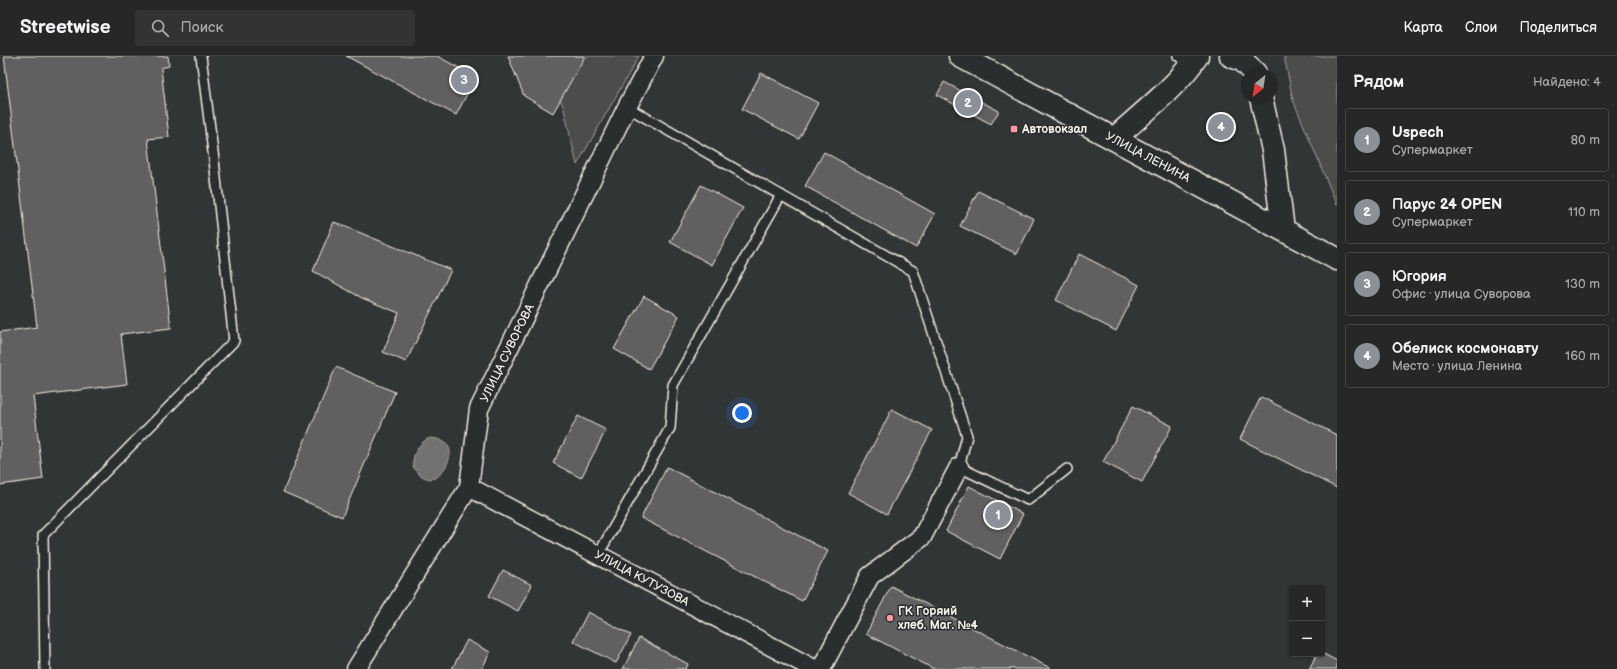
<!DOCTYPE html>
<html lang="ru">
<meta charset="utf-8">
<style>
:root{--surface:#262828;--page:#323434;--text:#f1f3f6;--muted:#a4a6a8;--line:#424445;--accent:#8c9099}
body{margin:0;font-family:"Balsamiq Sans",sans-serif;background:var(--page);color:var(--text)}
.controls{position:absolute;right:12px;bottom:12px;display:grid;overflow:hidden;border-radius:4px;box-shadow:0 1px 3px #0004}
.controls button{width:36px;height:36px;display:grid;place-items:center;padding:0;border:0;border-bottom:1px solid var(--line);background:var(--surface);color:var(--text);font:20px sans-serif}
.compass{position:absolute;left:1241px;top:12px;width:36px;height:36px;border-radius:50%;background:var(--surface);box-shadow:0 1px 3px #0004;rotate:210deg}
.you{position:absolute;left:742px;top:357px;width:14px;height:14px;margin:-10px;border:3px solid #fff;border-radius:50%;background:#1a73e8;box-shadow:0 0 0 6px #1a73e833}
.badge{display:grid;place-items:center;width:26px;height:26px;border-radius:50%;background:var(--accent);color:#fff;font-size:13px;font-weight:700}
.pin{position:absolute;translate:-50% -50%;border:2px solid #fff;box-shadow:0 1px 4px #0006}
.list{margin:0;padding:0;list-style:none}
h2{display:flex;justify-content:space-between;align-items:center;height:52px;margin:0;padding:0 16px;font-size:17px}
h2 small{font-size:13px;font-weight:400;color:var(--muted)}
.list li{display:grid;grid-template-columns:26px 1fr auto;gap:12px;align-items:center;box-sizing:border-box;height:64px;margin:0 8px 8px;padding:0 8px;border:1px solid var(--line);border-radius:4px}
.list b{display:block;font-size:15px;white-space:nowrap}
.list p{margin:0;font-size:13px;white-space:nowrap;color:var(--muted)}
.list em{font-size:13px;font-style:normal;color:var(--muted)}
.icon{flex:none;width:22px;height:22px;fill:none;stroke:currentColor;stroke-width:2;stroke-linecap:round;stroke-linejoin:round}
.map{position:relative;flex:none;width:1337px;height:613px;overflow:hidden}
header{display:flex;align-items:center;gap:24px;box-sizing:border-box;height:56px;padding:0 20px;background:var(--surface);border-bottom:1px solid var(--line)}
header strong{font-size:19px}
nav{display:flex;gap:22px;margin-inline-start:auto;font-size:14px}
.search{width:280px;height:36px;background:var(--page);display:flex;align-items:center;gap:10px;box-sizing:border-box;padding:0 14px;border-radius:4px;color:var(--muted);font-size:15px}
main{display:flex}
aside{flex:1;background:var(--surface)}
.map>svg:first-child{display:block}
.green{fill:#4b4d4c;stroke:#a09f9a}
.water{fill:#727370;stroke:#a6a5a0}
.building{fill:#5f605f;stroke:#f4f1e8}
.lines{fill:none;stroke-linecap:round;stroke-linejoin:round}
.lane-casing{stroke:#f4f1e8;stroke-width:12}
.street-casing{stroke:#f4f1e8;stroke-width:21}
.secondary-casing{stroke:#f4f1e8;stroke-width:25}
.lane{stroke:#2a2d2e;stroke-width:9}
.street{stroke:#2a2d2e;stroke-width:18}
.secondary{stroke:#2a2d2e;stroke-width:22}
.poi-dot{fill:#ff9aa2;stroke:#2a2d2e;stroke-width:1.5}
.labels{text-anchor:middle;stroke-width:3;stroke-linejoin:round;paint-order:stroke}
.poi-label{font-size:12px;font-weight:bold;fill:#f4f1e8;stroke:#2a2d2e;text-anchor:start}
.street-label{font-size:12px;fill:#f4f1e8;stroke:#2a2d2e}
</style>
<header>
<strong>Streetwise</strong>
<div class="search"><svg class="icon" aria-label="search" viewBox="0 0 24 24"><circle cx="10" cy="10" r="6"/><path d="M15 15l6 6"/></svg>Поиск</div>
<nav><a>Карта</a><a>Слои</a><a>Поделиться</a></nav>
</header>
<main>
<div class="map">
<svg width="1337" height="613" viewBox="0 0 1337 613">
<rect width="100%" height="100%" fill="#323535"/>
<filter id="ink" filterUnits="userSpaceOnUse"><feTurbulence type="fractalNoise" baseFrequency=".025" numOctaves="2"/><feDisplacementMap in="SourceGraphic" scale="8" xChannelSelector="R" yChannelSelector="G"/><feConvolveMatrix kernelMatrix="1 2 1 2 8 2 1 2 1" color-interpolation-filters="sRGB"/></filter>
<g filter="url(#ink)">
<path class="green" d="M545,0H639L577,109L564,53Z
M1284,0H1337V149L1293,44Z"/>
<path class="water" d="M431,382C449,384 455,394 446,410C440,421 432,428 419,418C416,415 413,413 413,408C412,398 422,383 431,382Z"/>
<path class="building" d="M4,0H168L169,10L161,12L169,81L148,83L171,272L121,278L127,328L33,340L43,423L0,429V276L37,271Z
M346,0H437L476,21L456,59Z
M508,0H585L553,57L524,40Z
M761,17L818,47L799,83L742,53Z
M944,26L999,55L991,68L937,39Z
M824,96L935,158L916,192L805,130Z
M701,129L743,152L712,209L670,186Z
M978,135L1034,163L1017,198L960,170Z
M334,166L451,214L406,306L383,296L399,257L362,242L313,215Z
M1079,198L1139,229L1116,275L1056,244Z
M644,240L679,260L649,313L614,293Z
M336,311L395,336L342,461L283,436Z
M1261,341L1337,379V432L1240,383Z
M1133,350L1172,370L1142,426L1103,406Z
M892,353L932,374L887,458L848,437Z
M578,360L606,374L581,422L553,407Z
M667,411L828,495L802,545L641,462Z
M969,430L1023,458L1000,503L946,475Z
M503,514L532,529L518,555L489,540Z
M891,530L1052,613H934L866,578Z
M588,556L631,579L616,607L573,585Z
M639,582L688,608L686,613H623Z
M467,584L490,596L482,613H452Z
M1322,597L1337,605V613H1309L1317,598H1322Z"/>
<g class="lines">
<g class="lane-casing">
<path id="lane" d="M1178,0L1193,7
M627,51L913,215L967,380L959,411L1028,444L1067,413
M598,499L670,372L673,329L781,139
M45,613L43,479L234,285L214,104L201,0"/>
</g>
<g class="street-casing">
<path id="street" d="M469,431L814,613
M356,613L469,431L479,353L627,51L654,0
M821,613L870,520L922,481L959,411"/>
</g>
<g class="secondary-casing">
<path id="secondary" d="M960,0L1337,203
M1231,0L1242,4L1255,17
M1261,42L1273,94L1283,174
M1114,83C1141,58 1177,31 1197,0"/>
</g>
<use href="#lane" class="lane"/>
<use href="#street" class="street"/>
<use href="#secondary" class="secondary"/>
</g>
</g>
<g class="poi-dot">
<rect x="1010" y="69" width="8" height="8" rx="2"/>
<circle cx="890" cy="562" r="4"/>
</g>
<g class="labels">
<g class="poi-label">
<text x="1022" y="77">Автовокзал</text>
<text x="898" y="559">ГК Горяий<tspan x="898" dy="14">хлеб. Маг. №4</tspan></text>
</g>
<g class="street-label">
<text transform="translate(1148 101) rotate(28)" y="4">УЛИЦА ЛЕНИНА</text>
<text transform="translate(507 297) rotate(-64)" y="4">УЛИЦА СУВОРОВА</text>
<text transform="translate(642 522) rotate(28)" y="4">УЛИЦА КУТУЗОВА</text>
</g>
</g>
</svg>
<div class="controls">
<button>+</button>
<button>−</button>
</div>
<svg class="compass" viewBox="-18 -18 36 36"><path d="M0-13l5 13h-10z" fill="#e53935"/><path d="M0 13l5-13h-10z" fill="#a4a6a8"/></svg>
<div class="you"></div>
<div class="pin badge" style="left:998px;top:459px">1</div>
<div class="pin badge" style="left:968px;top:47px">2</div>
<div class="pin badge" style="left:464px;top:24px">3</div>
<div class="pin badge" style="left:1221px;top:71px">4</div>
</div>
<aside>
<h2>Рядом<small>Найдено: 4</small></h2>
<ul class="list">
<li><span class="badge">1</span><div><b>Uspech</b><p>Супермаркет</p></div><em>80 m</em></li>
<li><span class="badge">2</span><div><b>Парус 24 OPEN</b><p>Супермаркет</p></div><em>110 m</em></li>
<li><span class="badge">3</span><div><b>Югория</b><p>Офис · улица Суворова</p></div><em>130 m</em></li>
<li><span class="badge">4</span><div><b>Обелиск космонавту</b><p>Место · улица Ленина</p></div><em>160 m</em></li>
</ul>
</aside>
</main>
